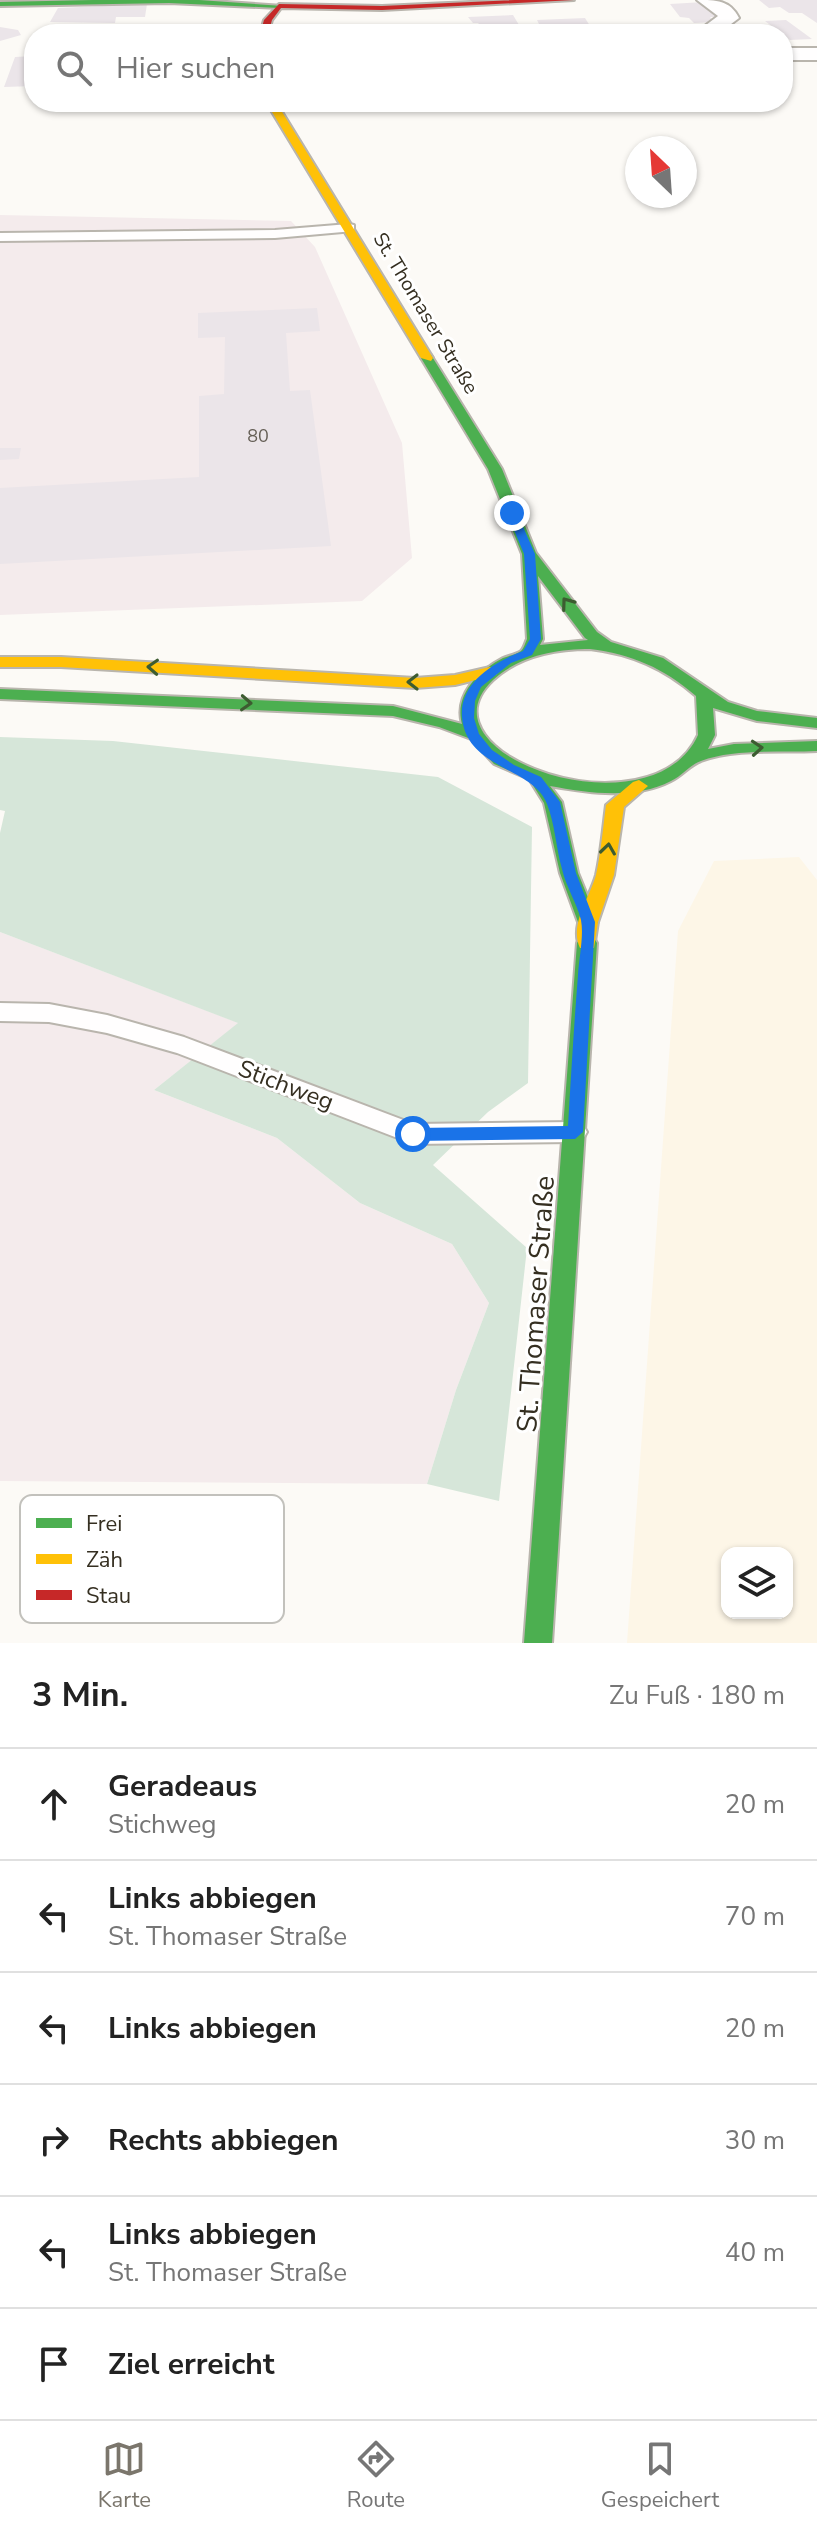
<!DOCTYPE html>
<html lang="de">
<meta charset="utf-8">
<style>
:root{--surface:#fff;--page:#f6f6f6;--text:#222;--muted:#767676;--line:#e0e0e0;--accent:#7b766c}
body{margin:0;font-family:"Nunito Sans",sans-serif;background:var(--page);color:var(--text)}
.controls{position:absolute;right:24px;bottom:24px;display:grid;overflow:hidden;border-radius:16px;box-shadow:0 2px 6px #0004}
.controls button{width:72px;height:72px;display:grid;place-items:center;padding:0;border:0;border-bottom:2px solid var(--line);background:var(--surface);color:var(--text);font:40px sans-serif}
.compass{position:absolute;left:625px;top:136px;width:72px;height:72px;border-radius:50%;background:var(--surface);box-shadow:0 2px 6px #0004;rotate:335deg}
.stop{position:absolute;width:24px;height:24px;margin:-18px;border:6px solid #1a73e8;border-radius:50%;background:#fff}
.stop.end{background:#1a73e8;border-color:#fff;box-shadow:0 2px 8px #0008}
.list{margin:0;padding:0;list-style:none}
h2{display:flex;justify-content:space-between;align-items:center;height:104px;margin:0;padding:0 32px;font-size:34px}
h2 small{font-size:26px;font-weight:400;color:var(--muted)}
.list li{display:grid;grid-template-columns:52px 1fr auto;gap:24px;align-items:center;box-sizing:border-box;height:112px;padding:0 32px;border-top:2px solid var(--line)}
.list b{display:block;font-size:30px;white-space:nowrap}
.list p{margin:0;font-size:26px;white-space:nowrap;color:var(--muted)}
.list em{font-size:26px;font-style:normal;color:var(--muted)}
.icon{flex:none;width:44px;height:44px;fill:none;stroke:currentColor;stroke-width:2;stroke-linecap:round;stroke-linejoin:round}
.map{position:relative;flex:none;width:817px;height:1643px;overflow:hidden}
.search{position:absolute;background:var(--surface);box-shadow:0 2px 6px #0004;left:24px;right:24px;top:24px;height:88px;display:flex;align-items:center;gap:20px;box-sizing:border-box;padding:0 28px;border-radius:32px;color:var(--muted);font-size:30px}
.sheet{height:776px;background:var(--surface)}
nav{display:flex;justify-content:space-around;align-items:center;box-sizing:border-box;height:112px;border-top:2px solid var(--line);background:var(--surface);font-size:22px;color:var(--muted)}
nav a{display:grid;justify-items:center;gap:4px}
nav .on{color:var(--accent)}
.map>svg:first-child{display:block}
.built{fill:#fdf6e7;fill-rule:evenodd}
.industrial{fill:#f4ebec}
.green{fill:#d6e6d9}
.building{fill:#ebe5e9}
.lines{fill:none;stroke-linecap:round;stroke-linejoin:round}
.lane-casing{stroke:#b9b5ad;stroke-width:4}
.street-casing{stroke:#b9b5ad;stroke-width:4}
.fast-casing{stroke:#b9b5ad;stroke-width:4}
.slow-casing{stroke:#b9b5ad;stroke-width:4}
.jam-casing{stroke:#b9b5ad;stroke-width:4}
.lane{fill:#fffefe;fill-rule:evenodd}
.street{fill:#fffefe;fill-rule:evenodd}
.fast{fill:#4caf50;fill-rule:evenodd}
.slow{fill:#ffc107;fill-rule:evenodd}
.jam{fill:#c62828;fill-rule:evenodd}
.oneway{stroke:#3d5c31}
.route{fill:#1a73e8}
.labels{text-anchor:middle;stroke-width:6;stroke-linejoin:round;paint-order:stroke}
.far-number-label{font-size:18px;fill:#645e55}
.far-street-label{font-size:20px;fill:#352f21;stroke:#fff}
.street-label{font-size:24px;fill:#352f21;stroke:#fff}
.near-street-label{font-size:28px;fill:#352f21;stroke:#fff}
.key{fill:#fff;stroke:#c2c1bc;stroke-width:2}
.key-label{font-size:22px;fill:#352f21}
</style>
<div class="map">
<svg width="817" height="1643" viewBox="0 0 817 1643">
<rect width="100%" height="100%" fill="#fcfaf6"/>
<path class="built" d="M799,857L817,880V1643H627L678,931L714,861ZM727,1553H787V1613H727Z"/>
<path class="industrial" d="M0,215L291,221L315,247L402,443L412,558L362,601L0,615Z
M0,932L239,1023L154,1090L277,1138L360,1203L452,1244L489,1303L456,1390L427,1484L0,1481Z"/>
<path class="green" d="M0,737L113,741L438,777L532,827L528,1083L488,1112L433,1165L527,1248L499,1501L427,1484L456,1390L489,1303L452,1244L360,1203L277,1138L154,1090L238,1023L0,932V833L5,811L0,810Z"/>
<path class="building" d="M759,0H817V23L802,13H789L780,7L769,8Z
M704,2L719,17H710L715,22L694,23L689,18L680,17L670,4Z
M147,4L145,17H116L115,23L50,22L58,8Z
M513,15L522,30L482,31L477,26H481L478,23H473L468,17Z
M585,18L590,26L566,27L570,34H544L537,20Z
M786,20L812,39L790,40L765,21Z
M166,24H213L212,34H164Z
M0,27L18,30L21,35L0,41Z
M34,56V86L4,87L15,57Z
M317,308L320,331L286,333L290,391L310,390L331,546L0,564V488L199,477V396L224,394L225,337L198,338V313Z
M0,448H21L19,459L0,460Z"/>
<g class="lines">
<g class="lane-casing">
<path id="lane" d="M349,224L354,225V231L275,238L0,241V233L275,230Z
M0,1003L49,1004L107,1015L184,1037L414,1124L574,1122L583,1125L587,1132L583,1139L574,1142L413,1144L177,1053L107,1033L49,1022L0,1021Z"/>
</g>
<g class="street-casing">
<path id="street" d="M697,0C716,0 730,0 739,18L718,34H694L718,16Z
M783,48H817V60H783Z"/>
</g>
<g class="fast-casing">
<path id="fast" d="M93,0H199L283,6L279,8L169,3L0,6V2Z
M423,355H431L502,469L536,553L597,632L611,642L663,658L728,702L757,711L817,718V728L757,721L713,708L715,735L708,749L734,744L817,741V751C781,753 735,748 701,761C691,764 682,776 671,781C634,800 589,793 550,786L562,802L578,873L598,922L595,927H581L578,922L560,873L544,803L529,779L494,764L471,739L439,727L393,716L0,699V689L393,706L462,724C454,695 478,671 503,658C508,656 517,654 521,651C524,648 525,643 527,639L522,554L488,469L421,358ZM538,576L585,638L588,640L540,645L543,639ZM590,649C631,654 664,668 696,696L698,735C652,837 413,755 493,680C519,656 555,649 590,649Z
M587,936L594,938L597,943L552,1643H524L577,943L580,938Z"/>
</g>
<g class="slow-casing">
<path id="slow" d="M266,102H276L433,358L431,361L421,358Z
M0,657H61L415,678L455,675L490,667L498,672L496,675L455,685L415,688L61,667H0Z
M639,780L648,786L624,807L614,875L598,922L594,948H580C569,925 590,897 596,875C601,852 603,828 606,805L633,782Z"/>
</g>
<g class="jam-casing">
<path id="jam" d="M515,0H574L382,10L281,8L272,20L268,34H260L264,20L279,4L382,6Z"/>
</g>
<use href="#lane" class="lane"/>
<use href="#street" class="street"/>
<use href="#fast" class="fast"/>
<use href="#slow" class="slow"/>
<use href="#jam" class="jam"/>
</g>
<defs><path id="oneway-chevron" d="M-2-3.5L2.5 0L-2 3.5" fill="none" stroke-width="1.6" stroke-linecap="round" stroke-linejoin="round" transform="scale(2)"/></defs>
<g class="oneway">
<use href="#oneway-chevron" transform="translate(567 603) rotate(-126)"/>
<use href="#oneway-chevron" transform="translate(153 667) rotate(-177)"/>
<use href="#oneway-chevron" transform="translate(413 682) rotate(-180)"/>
<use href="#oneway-chevron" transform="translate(246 703) rotate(3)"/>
<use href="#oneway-chevron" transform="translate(757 748) rotate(-4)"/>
<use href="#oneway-chevron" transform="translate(608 849) rotate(-82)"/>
</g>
<path class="route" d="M512,510L517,513L535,554L541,639L532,655L511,663L481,687L475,701L474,718L479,734L492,750L514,765L541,777L560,802L576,873L595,922L583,1132L575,1139L413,1141L405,1134L413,1128L568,1126C571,1076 574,1025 578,975C579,958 584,936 581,920C577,903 566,887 562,869C556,848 555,824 547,804C533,767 466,769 462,717C459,682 496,661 523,651L530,639L524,554L507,513Z"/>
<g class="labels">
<g class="far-number-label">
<text x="258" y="442">80</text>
</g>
<g class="far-street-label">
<text transform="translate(426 313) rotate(59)" y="7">St. Thomaser Straße</text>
</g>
<g class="street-label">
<text transform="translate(286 1085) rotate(21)" y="8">Stichweg</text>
</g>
<g class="near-street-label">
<text transform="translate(535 1304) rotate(-86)" y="10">St. Thomaser Straße</text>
</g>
</g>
<rect x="20" y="1495" width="264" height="128" rx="12" class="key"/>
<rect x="36" y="1518" width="36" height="10" fill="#4caf50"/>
<rect x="36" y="1554" width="36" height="10" fill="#ffc107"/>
<rect x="36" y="1590" width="36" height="10" fill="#c62828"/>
<g class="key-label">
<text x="86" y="1531">Frei</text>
<text x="86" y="1567">Zäh</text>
<text x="86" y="1603">Stau</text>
</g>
</svg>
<div class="controls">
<button><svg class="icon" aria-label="layers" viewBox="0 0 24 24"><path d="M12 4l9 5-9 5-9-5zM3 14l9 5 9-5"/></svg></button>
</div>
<svg class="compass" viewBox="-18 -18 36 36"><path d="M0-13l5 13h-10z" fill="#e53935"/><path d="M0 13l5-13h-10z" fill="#767676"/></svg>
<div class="stop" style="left:413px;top:1134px"></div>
<div class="stop end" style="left:512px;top:513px"></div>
<div class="search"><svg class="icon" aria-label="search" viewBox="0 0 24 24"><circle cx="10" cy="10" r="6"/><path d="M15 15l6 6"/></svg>Hier suchen</div>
</div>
<section class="sheet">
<h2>3 Min.<small>Zu Fuß · 180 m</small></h2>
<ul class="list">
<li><svg class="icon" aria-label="ahead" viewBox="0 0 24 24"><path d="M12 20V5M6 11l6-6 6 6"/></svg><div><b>Geradeaus</b><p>Stichweg</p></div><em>20 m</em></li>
<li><svg class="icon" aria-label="left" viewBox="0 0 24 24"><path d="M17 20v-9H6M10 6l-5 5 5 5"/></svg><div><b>Links abbiegen</b><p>St. Thomaser Straße</p></div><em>70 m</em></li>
<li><svg class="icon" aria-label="left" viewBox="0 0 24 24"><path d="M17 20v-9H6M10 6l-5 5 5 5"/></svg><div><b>Links abbiegen</b></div><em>20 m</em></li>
<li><svg class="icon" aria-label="right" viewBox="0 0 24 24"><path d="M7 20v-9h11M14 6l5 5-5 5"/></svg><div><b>Rechts abbiegen</b></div><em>30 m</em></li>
<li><svg class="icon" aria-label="left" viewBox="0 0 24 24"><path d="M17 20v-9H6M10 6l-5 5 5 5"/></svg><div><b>Links abbiegen</b><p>St. Thomaser Straße</p></div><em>40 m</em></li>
<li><svg class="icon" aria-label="arrive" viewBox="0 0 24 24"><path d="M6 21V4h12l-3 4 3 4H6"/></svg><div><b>Ziel erreicht</b></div></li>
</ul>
</section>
<nav>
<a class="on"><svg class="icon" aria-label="map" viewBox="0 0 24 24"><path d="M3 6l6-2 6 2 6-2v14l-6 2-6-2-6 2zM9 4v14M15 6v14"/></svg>Karte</a>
<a><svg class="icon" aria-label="directions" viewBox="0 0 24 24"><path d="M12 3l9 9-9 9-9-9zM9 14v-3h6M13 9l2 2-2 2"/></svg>Route</a>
<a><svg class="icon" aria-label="saved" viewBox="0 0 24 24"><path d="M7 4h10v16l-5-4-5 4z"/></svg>Gespeichert</a>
</nav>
